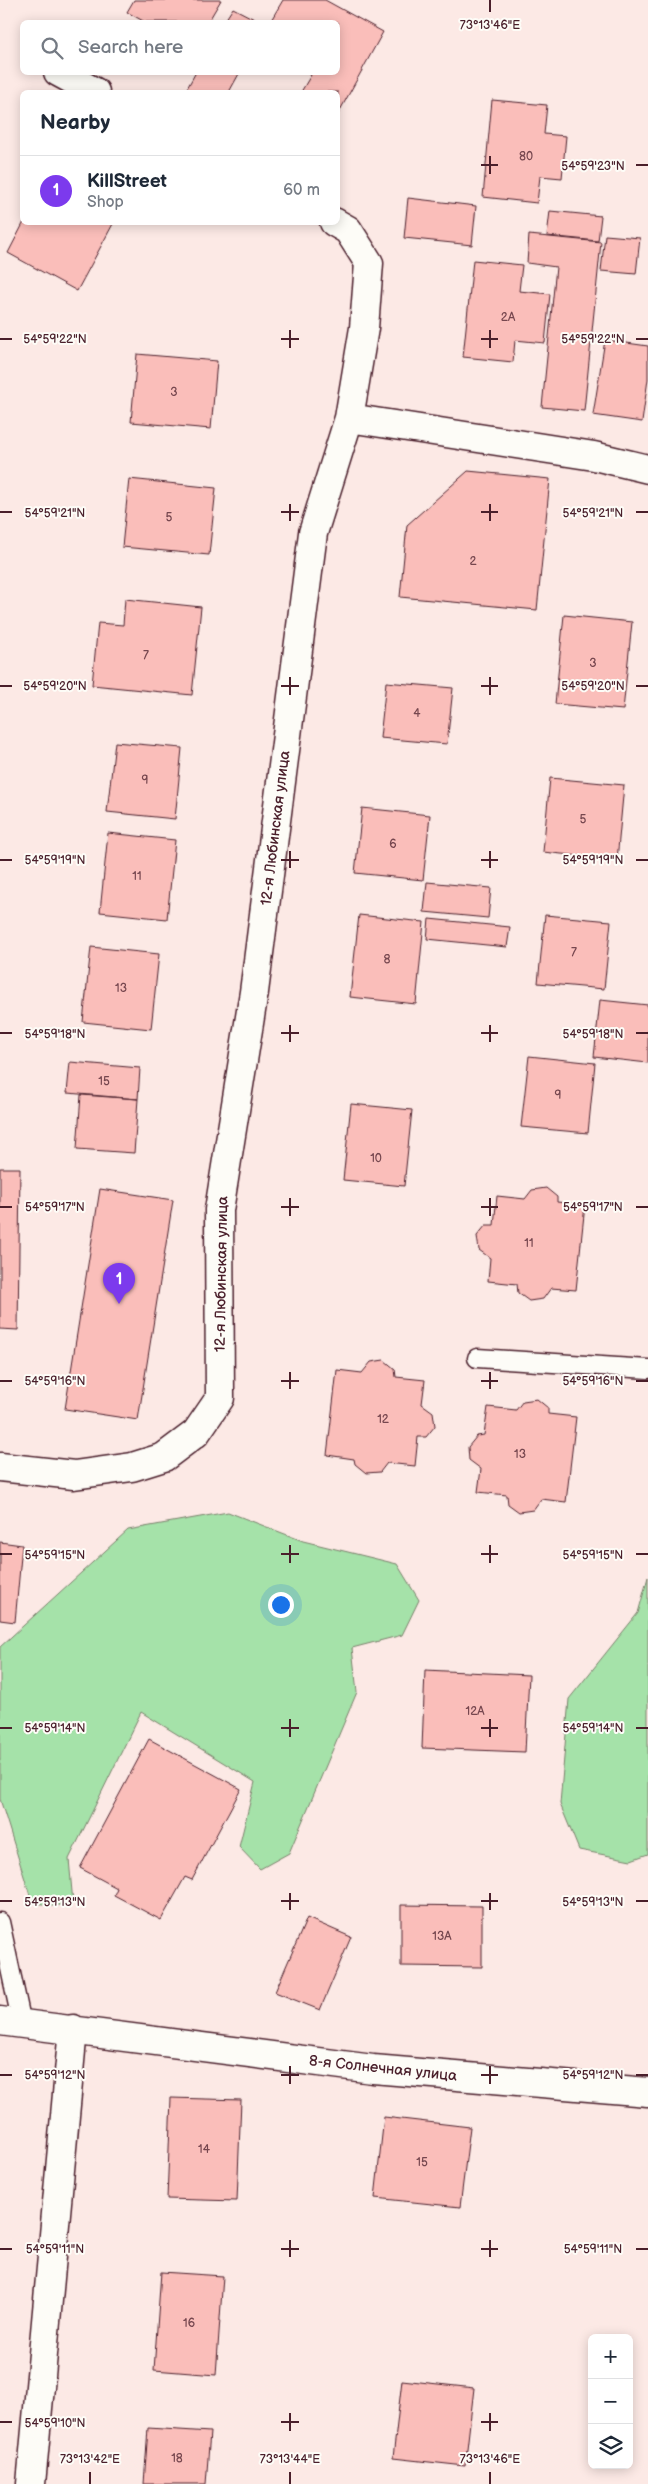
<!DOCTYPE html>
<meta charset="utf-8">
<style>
:root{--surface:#fff;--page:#f6f6f7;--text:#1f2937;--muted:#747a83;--line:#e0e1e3;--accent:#7c3aed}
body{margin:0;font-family:"Balsamiq Sans",sans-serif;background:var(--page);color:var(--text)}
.controls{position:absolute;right:15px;bottom:15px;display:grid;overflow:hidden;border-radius:8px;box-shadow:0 2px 12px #0003}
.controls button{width:45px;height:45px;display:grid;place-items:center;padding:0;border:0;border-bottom:1px solid var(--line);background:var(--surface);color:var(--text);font:25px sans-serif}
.you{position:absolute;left:280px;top:1604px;width:18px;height:18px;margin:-12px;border:4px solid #fff;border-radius:50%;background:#1a73e8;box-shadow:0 0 0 8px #1a73e833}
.badge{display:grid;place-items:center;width:32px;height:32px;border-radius:50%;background:var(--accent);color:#fff;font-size:16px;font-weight:700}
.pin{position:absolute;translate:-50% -41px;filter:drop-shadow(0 1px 2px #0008)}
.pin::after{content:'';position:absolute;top:26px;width:18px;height:15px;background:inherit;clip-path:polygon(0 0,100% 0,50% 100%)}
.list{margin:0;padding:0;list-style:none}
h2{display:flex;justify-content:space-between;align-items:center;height:65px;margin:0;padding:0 20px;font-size:21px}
h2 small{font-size:16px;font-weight:400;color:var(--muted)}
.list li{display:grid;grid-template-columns:32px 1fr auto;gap:15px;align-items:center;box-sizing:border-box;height:70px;padding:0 20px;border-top:1px solid var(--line)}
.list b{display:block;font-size:19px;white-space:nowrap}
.list p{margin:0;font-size:16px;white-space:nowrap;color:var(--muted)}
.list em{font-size:16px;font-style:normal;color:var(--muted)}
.icon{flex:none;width:28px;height:28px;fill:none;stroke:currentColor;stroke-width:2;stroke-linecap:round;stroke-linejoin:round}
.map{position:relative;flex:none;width:648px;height:2484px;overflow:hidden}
.search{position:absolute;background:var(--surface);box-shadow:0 2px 12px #0003;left:20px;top:20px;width:320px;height:55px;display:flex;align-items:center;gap:12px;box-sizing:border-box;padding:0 18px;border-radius:8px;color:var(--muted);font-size:19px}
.panel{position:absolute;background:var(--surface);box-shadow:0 2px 12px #0003;left:20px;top:90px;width:320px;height:135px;border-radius:8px}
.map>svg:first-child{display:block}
.green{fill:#a5e2a9;stroke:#78806a}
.building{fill:#fabeba;stroke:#4a1f2b}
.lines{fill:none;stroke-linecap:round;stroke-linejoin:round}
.service-casing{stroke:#4a1f2b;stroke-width:21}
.minor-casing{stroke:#4a1f2b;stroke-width:31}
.service{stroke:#fdfcf7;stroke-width:18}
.minor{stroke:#fdfcf7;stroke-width:28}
.ticks{fill:none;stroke:#4a1f2b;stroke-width:2}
.labels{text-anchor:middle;stroke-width:4;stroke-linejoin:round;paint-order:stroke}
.number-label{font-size:12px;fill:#76474f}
.street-label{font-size:15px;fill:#4a1f2b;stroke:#fdfcf7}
.ticks-label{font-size:12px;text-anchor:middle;fill:#4a1f2b;stroke:#fdfcf7;stroke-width:4;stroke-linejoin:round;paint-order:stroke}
</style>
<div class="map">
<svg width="648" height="2484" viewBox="0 0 648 2484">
<rect width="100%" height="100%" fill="#fce9e5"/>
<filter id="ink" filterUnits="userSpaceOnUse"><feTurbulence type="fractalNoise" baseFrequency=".02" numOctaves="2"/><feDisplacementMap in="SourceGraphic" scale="10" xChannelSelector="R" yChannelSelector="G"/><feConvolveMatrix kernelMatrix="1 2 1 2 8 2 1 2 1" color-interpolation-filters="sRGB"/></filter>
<g filter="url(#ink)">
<path class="green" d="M228,1512L303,1541L397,1564L419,1600L402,1635L352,1648L357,1692L289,1853L260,1869L239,1847L255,1782L141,1712L69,1859L73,1903L52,1906L32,1902L0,1799V1647L128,1530Z
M648,1577V1854L631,1860L579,1850L560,1804L569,1699L638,1613Z"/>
<path class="building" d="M134,0H221L208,22H145L127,12Z
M283,0H325L383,32L338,114V92H301L311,75L306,72H338V22H270Z
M233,8L260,22H224Z
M196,72H240L229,92H185Z
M492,100L547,105L544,134L566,136L562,178L540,176L537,203L483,197Z
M408,198L476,206L472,245L404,238Z
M550,211L601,216L598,241L547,236Z
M24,222H114L77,291L8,253Z
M529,235L601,242L584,411L542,407L556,267L527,263Z
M605,235L640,238L636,274L601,271Z
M473,260L522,265L519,291L550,294L545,343L515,340L513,362L463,357Z
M605,340L648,346V379L642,422L593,415Z
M137,354L217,361L211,429L131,422Z
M468,471L550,479L537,610L400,597L407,525Z
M129,479L216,488L209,555L122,547Z
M125,599L201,607L192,695L92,685L98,623L123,625Z
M564,615L632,622L623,710L555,704Z
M386,682L453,688L447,744L380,738Z
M115,742L182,748L175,819L107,812Z
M550,778L624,785L617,860L543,852Z
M362,808L430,815L423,880L355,873Z
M108,833L175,840L167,919L100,912Z
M427,882L491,888L488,918L424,912Z
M359,915L424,922L416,1004L350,997Z
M545,915L611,921L604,989L538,983Z
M429,919L510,927L507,947L427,939Z
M91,947L159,954L151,1029L83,1022Z
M600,1000L648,1005V1063L594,1057Z
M529,1056L595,1063L588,1133L521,1127Z
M70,1062L140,1068L138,1099L67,1093Z
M81,1095L138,1099L134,1153L77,1149Z
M351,1104L412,1110L404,1186L343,1180Z
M0,1168H20L18,1330L0,1329Z
M546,1188L557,1197V1202L585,1205L576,1290L551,1288L543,1299L529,1301L518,1293L517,1284L488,1281L490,1258L479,1250L477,1236L486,1225H494L497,1196L525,1199L532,1190Z
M100,1189L173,1200L138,1420L65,1409Z
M384,1360L395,1369L396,1377L425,1380L422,1404L433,1412L435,1426L426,1437H418L415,1466L387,1463L380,1472L366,1473L355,1464L354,1459L327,1455L337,1370L362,1373L371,1362Z
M537,1399L548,1408V1414L576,1417L566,1502L541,1499L533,1510L519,1512L508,1504L507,1495L478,1492L481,1469L469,1460L468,1447L477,1436L484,1435L488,1407L516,1410L523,1401Z
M0,1542L22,1545L15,1622L0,1620Z
M425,1670L529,1675L525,1752L422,1748Z
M149,1739L241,1789L192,1880L185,1877L161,1920L114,1895L117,1888L80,1868Z
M401,1905L482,1906V1967L401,1966Z
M307,1918L351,1937L320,2010L275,1992Z
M171,2098L241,2100L237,2201L167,2199Z
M384,2117L470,2127L460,2207L375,2198Z
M161,2272L223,2276L216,2375L154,2370Z
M402,2380L474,2388L465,2466L393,2458Z
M148,2428L210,2432L206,2484H144Z"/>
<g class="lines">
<g class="service-casing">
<path id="service" d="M477,1358L648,1369
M0,1922L22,2024"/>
</g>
<g class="minor-casing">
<path id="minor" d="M58,72L95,92
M349,418L594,456L648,469
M0,1467L74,1475L132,1467L164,1457L196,1433L220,1398L219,1210L254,992L313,533L349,418L364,328L369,263L348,230L334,222
M0,2021L373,2069L648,2092
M31,2484L73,2029"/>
</g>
<use href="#service" class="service"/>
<use href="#minor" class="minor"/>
</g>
</g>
<path class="ticks" d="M490,0V12M490,156V174M481,165H498M636,165H648M290,330V348M490,330V348M0,339H12M281,339H299M481,339H498M636,339H648M290,504V521M490,504V521M0,512H12M281,512H299M481,512H498M636,512H648M290,677V695M490,677V695M0,686H12M281,686H299M481,686H498M636,686H648M290,851V868M490,851V868M0,860H12M281,860H299M481,860H498M636,860H648M290,1025V1042M490,1025V1042M0,1033H12M281,1033H299M481,1033H498M636,1033H648M290,1198V1216M490,1198V1216M0,1207H12M281,1207H299M481,1207H498M636,1207H648M290,1372V1389M490,1372V1389M0,1381H12M281,1381H299M481,1381H498M636,1381H648M290,1545V1563M490,1545V1563M0,1554H12M281,1554H299M481,1554H498M636,1554H648M290,1719V1737M490,1719V1737M0,1728H12M281,1728H299M481,1728H498M636,1728H648M290,1893V1910M490,1893V1910M0,1901H12M281,1901H299M481,1901H498M636,1901H648M290,2066V2084M490,2066V2084M0,2075H12M281,2075H299M481,2075H498M636,2075H648M290,2240V2257M490,2240V2257M0,2249H12M281,2249H299M481,2249H498M636,2249H648M290,2413V2431M490,2413V2431M0,2422H12M281,2422H299M481,2422H498M90,2472V2484M290,2472V2484M490,2472V2484"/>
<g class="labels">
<g class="number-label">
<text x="526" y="160">80</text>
<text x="508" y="321">2А</text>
<text x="174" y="396">3</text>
<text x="169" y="521">5</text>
<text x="473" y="565">2</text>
<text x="146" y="659">7</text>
<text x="593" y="667">3</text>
<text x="417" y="717">4</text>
<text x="145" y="784">9</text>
<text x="583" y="823">5</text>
<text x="393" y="848">6</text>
<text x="137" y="880">11</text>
<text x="574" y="956">7</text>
<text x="387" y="963">8</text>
<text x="121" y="992">13</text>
<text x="104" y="1085">15</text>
<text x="558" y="1099">9</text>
<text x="376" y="1162">10</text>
<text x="529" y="1247">11</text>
<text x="383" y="1423">12</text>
<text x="520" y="1458">13</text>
<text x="475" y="1715">12А</text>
<text x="442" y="1940">13А</text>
<text x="204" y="2153">14</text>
<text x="422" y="2166">15</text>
<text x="189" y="2327">16</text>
<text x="177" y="2462">18</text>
</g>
<g class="street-label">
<text transform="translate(275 828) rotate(-83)" y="5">12-я Любинская улица</text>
<text transform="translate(221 1274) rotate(-89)" y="5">12-я Любинская улица</text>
<text transform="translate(383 2068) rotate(6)" y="5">8-я Солнечная улица</text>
</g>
</g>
<g class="ticks-label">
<text x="490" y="29">73°13'46"E</text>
<text x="593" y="170">54°59'23"N</text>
<text x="55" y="343">54°59'22"N</text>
<text x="593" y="343">54°59'22"N</text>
<text x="55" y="517">54°59'21"N</text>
<text x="593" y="517">54°59'21"N</text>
<text x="55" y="690">54°59'20"N</text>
<text x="593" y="690">54°59'20"N</text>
<text x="55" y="864">54°59'19"N</text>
<text x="593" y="864">54°59'19"N</text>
<text x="55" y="1038">54°59'18"N</text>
<text x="593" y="1038">54°59'18"N</text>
<text x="55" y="1211">54°59'17"N</text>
<text x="593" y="1211">54°59'17"N</text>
<text x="55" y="1385">54°59'16"N</text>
<text x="593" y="1385">54°59'16"N</text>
<text x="55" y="1559">54°59'15"N</text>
<text x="593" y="1559">54°59'15"N</text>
<text x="55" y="1732">54°59'14"N</text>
<text x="593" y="1732">54°59'14"N</text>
<text x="55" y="1906">54°59'13"N</text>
<text x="593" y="1906">54°59'13"N</text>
<text x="55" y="2079">54°59'12"N</text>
<text x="593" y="2079">54°59'12"N</text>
<text x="55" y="2253">54°59'11"N</text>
<text x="593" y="2253">54°59'11"N</text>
<text x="55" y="2427">54°59'10"N</text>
<text x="90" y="2463">73°13'42"E</text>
<text x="290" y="2463">73°13'44"E</text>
<text x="490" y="2463">73°13'46"E</text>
</g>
</svg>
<div class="controls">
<button>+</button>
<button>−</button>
<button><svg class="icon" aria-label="layers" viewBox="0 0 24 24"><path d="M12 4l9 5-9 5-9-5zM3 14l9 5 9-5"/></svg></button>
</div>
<div class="you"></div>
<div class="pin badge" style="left:119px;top:1304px">1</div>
<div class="search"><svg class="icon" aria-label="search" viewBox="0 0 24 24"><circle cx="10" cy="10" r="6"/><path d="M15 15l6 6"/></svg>Search here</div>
<section class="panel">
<h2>Nearby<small></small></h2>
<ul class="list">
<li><span class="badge">1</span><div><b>KillStreet</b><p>Shop</p></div><em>60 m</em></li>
</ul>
</section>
</div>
